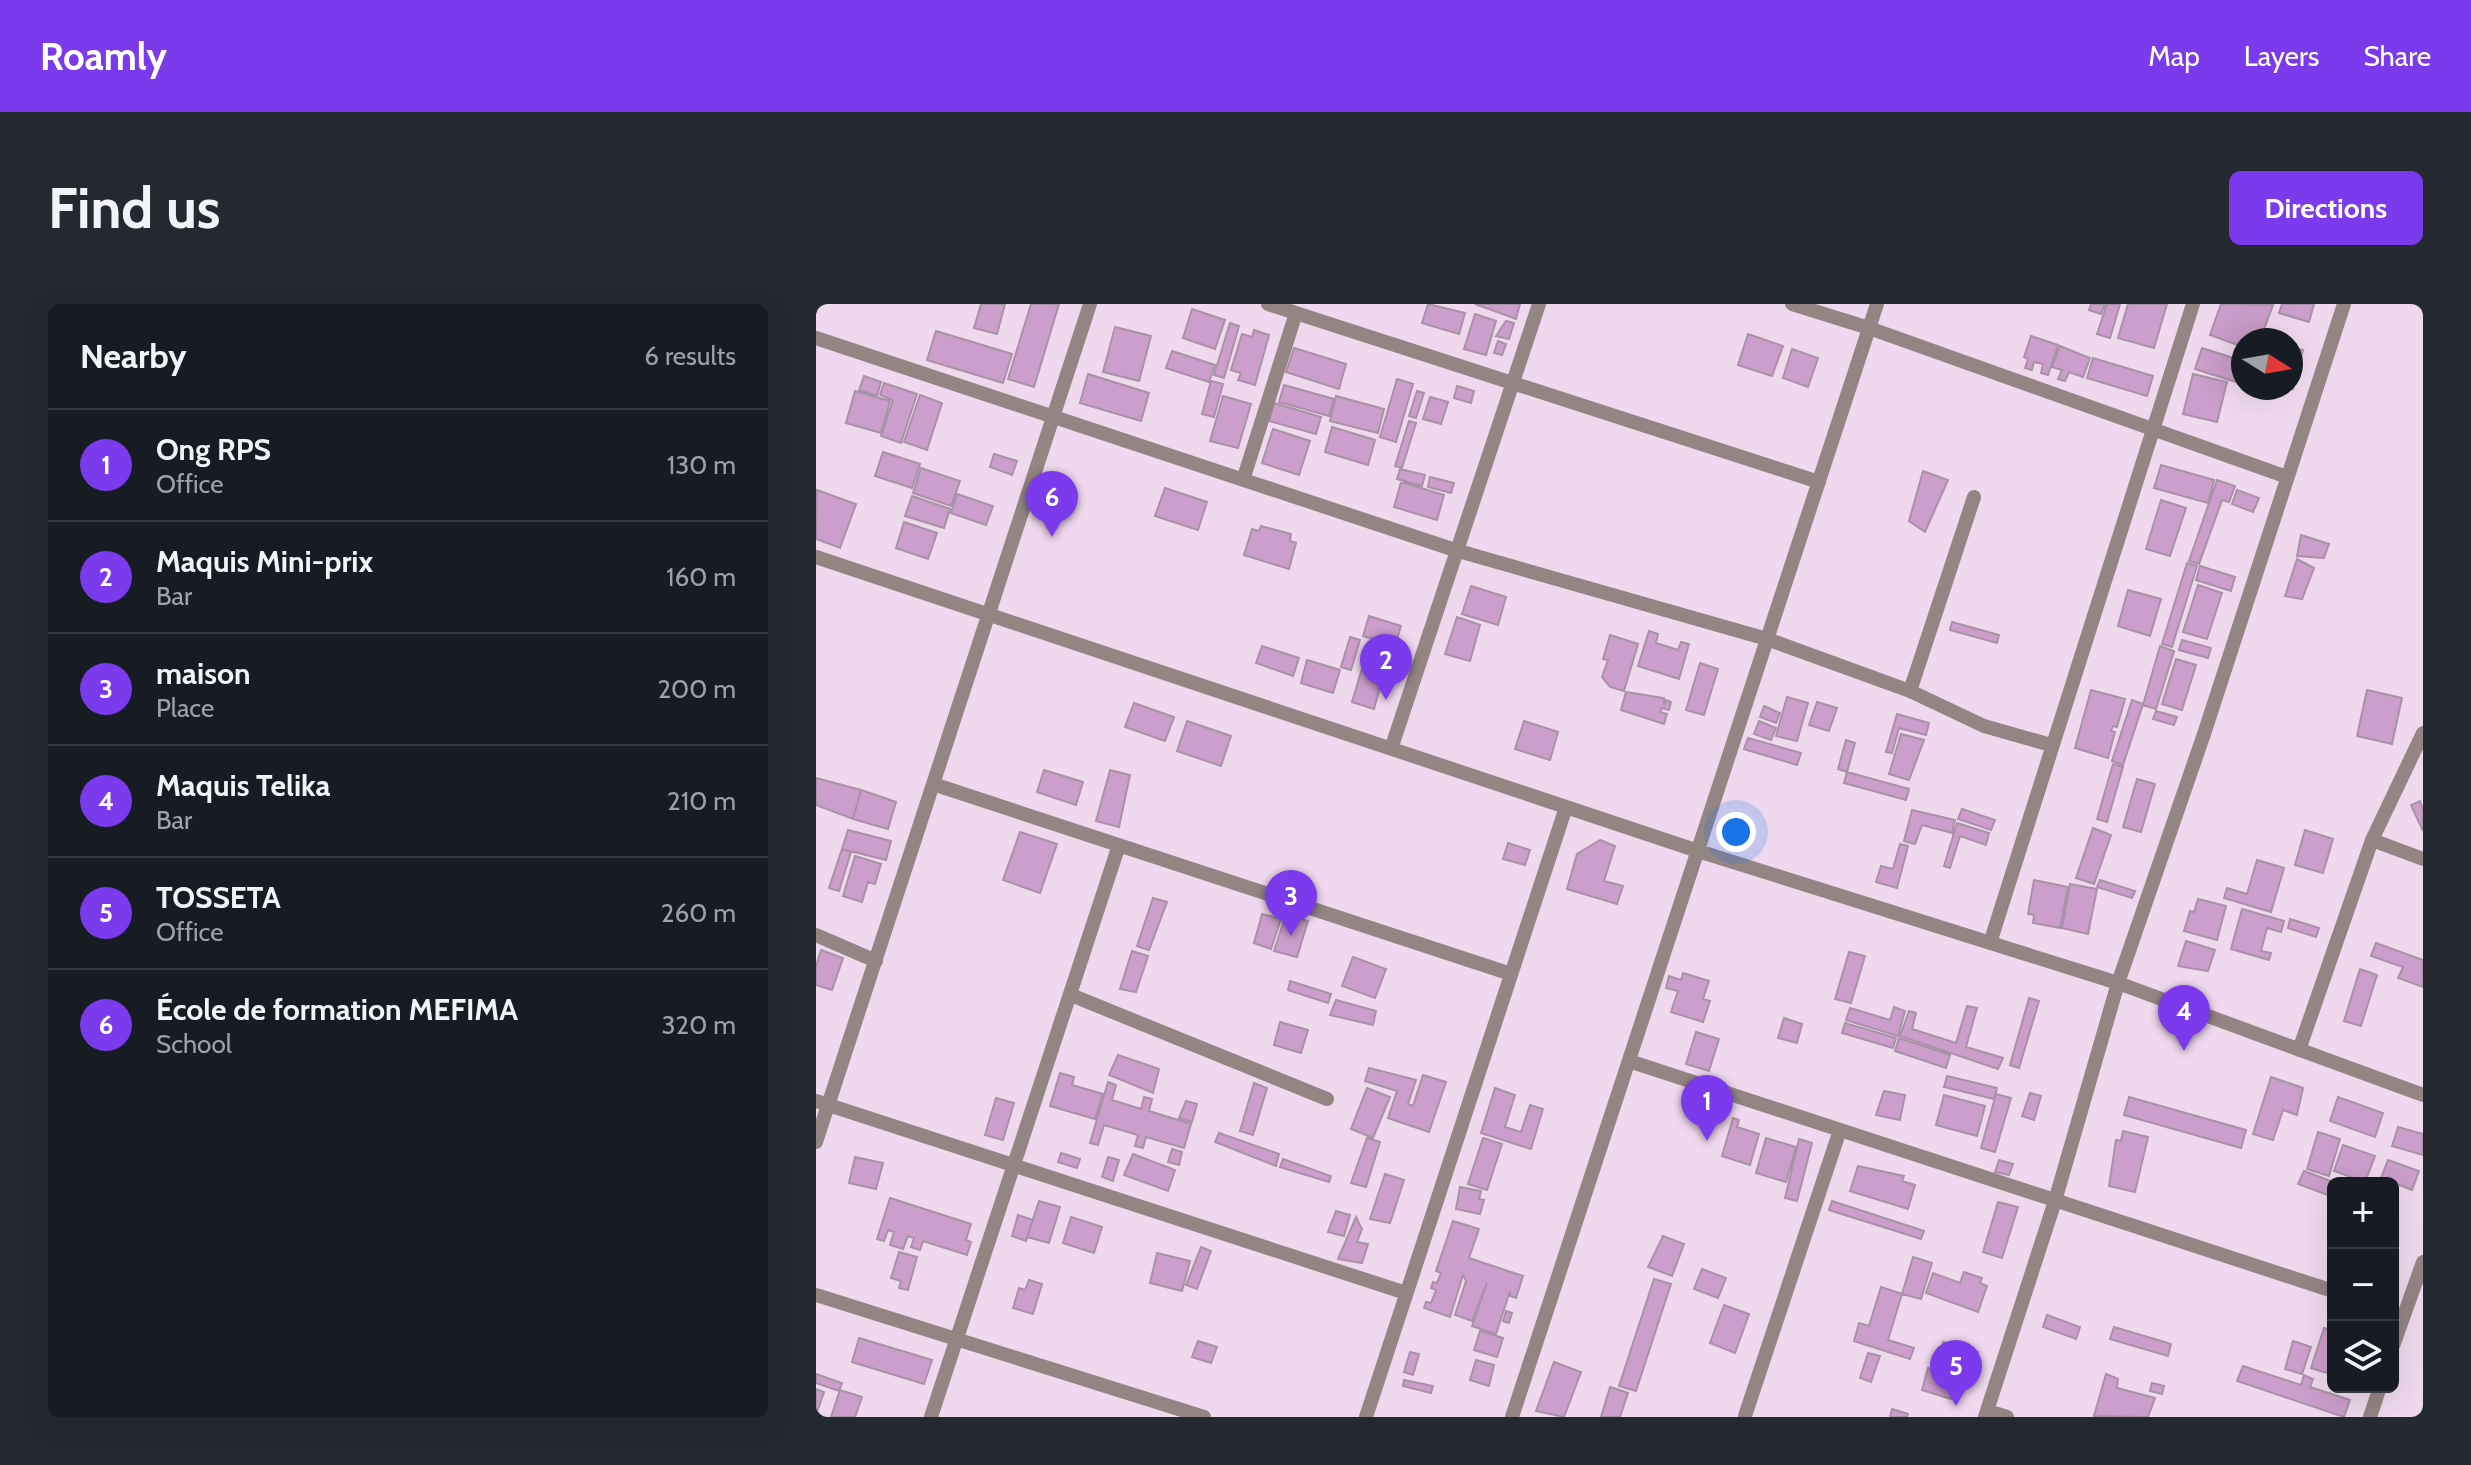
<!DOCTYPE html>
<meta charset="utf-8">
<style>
:root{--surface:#171b24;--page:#242831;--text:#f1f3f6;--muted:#9ea1a6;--line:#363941;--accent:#7c3aed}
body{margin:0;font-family:Cabin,sans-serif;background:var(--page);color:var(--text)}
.controls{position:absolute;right:24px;bottom:24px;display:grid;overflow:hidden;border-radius:12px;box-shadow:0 8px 32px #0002}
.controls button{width:72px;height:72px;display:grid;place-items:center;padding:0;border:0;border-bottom:2px solid var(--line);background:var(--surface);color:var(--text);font:40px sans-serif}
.compass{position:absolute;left:1415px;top:24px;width:72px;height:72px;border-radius:50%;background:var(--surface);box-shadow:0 8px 32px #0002;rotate:101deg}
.you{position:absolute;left:920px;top:528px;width:28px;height:28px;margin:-20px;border:6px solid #fff;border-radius:50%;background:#1a73e8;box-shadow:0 0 0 12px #1a73e833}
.badge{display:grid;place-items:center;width:52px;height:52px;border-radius:50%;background:var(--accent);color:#fff;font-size:26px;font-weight:700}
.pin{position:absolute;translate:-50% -66px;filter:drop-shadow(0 2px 4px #0008)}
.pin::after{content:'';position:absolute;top:42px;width:28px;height:24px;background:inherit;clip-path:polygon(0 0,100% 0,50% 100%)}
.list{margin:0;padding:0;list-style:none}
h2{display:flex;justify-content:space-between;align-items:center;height:104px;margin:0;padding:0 32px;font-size:34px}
h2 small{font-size:26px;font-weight:400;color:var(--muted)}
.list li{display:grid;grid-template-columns:52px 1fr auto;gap:24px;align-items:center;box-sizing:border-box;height:112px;padding:0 32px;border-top:2px solid var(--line)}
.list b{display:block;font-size:30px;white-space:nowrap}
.list p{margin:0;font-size:26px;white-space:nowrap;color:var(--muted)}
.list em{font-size:26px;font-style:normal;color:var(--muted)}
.icon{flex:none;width:44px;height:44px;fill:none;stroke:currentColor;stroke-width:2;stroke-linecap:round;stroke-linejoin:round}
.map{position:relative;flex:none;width:1607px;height:1113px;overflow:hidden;border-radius:12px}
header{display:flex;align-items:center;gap:48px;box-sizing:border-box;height:112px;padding:0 40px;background:var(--accent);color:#fff}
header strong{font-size:38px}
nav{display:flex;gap:44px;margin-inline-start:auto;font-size:28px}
.intro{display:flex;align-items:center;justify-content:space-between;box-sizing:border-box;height:192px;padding:0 48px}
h1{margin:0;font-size:56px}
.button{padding:20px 36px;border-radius:12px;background:var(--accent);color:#fff;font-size:28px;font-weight:700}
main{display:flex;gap:48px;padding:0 48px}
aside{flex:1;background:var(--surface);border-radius:12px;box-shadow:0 8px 32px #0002}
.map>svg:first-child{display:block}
.building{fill:#cc9ecb;stroke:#a892a7;stroke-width:2}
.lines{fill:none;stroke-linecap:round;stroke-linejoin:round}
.minor{stroke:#938584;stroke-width:14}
</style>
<header>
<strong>Roamly</strong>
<nav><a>Map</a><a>Layers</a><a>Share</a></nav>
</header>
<div class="intro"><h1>Find us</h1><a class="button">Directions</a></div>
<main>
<aside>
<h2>Nearby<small>6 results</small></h2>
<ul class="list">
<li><span class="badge">1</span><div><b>Ong RPS</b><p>Office</p></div><em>130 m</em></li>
<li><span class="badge">2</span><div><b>Maquis Mini-prix</b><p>Bar</p></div><em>160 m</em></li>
<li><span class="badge">3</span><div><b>maison</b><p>Place</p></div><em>200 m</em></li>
<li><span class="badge">4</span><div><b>Maquis Telika</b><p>Bar</p></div><em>210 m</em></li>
<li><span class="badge">5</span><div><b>TOSSETA</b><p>Office</p></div><em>260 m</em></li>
<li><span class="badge">6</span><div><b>École de formation MEFIMA</b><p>School</p></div><em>320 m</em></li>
</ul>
</aside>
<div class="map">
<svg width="1607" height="1113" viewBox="0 0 1607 1113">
<rect width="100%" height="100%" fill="#f0d9ef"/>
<path class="building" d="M165,0H189L181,30L158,24Z
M215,0H243L218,83L192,75Z
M612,0L649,9L643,30L606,19Z
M659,0H704L700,15Z
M1275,0H1289L1285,10L1273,6Z
M1291,0H1304L1294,34L1281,30Z
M1312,0H1351L1338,44L1302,34Z
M1405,0L1457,1L1444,36H1427V43L1394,31Z
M1466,0H1498L1493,18L1463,9Z
M376,5L409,16L399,45L367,34Z
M659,10L680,17L670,51L648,45Z
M690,17L698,19L693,35L680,32Z
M414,19L423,22L408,74L398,71Z
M299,23L335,32L323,77L287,68Z
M438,26L453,31L439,81L422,76L425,69L415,66L426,30L436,33Z
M120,27L196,50L187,79L111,56Z
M932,30L967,42L956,72L922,61Z
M1215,32L1242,41L1232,71L1225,69L1227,60L1218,58L1216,66L1209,64L1212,55L1208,53Z
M682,37L690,40L686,51L678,49Z
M1244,42L1274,54L1267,73L1253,68L1249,77L1242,75L1246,66L1236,63Z
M1475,43L1487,46L1477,85L1472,84H1475Z
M478,44L530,60L523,85L470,68Z
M1386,44L1427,57L1426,80L1379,65Z
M976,45L1002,54L992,83L967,74Z
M356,47L399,61L393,78L350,64Z
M1277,54L1337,72L1331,92L1271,74Z
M272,70L333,89L325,117L264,99Z
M1377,70L1411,78L1401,118L1367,110Z
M48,72L65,78L61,92L43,86Z
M581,75L597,80L580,138L564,133Z
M395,77L407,80L398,113L386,110Z
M68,79L101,90L85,139L65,132L77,96L64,91Z
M468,81L518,95L513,112L463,98Z
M641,82L658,87L655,99L638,94Z
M39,87L74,97L65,129L30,119Z
M601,87L608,89L600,114L593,112Z
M104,91L126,99L111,146L88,138Z
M407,92L435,100L422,144L394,137Z
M520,92L568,105L562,129L514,117Z
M614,93L632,98L625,120L607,115Z
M458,99L505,113L500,130L453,117Z
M593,117L600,119L586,164L579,162Z
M516,123L559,136L552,161L509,148Z
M457,125L494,137L483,171L446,159Z
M67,148L104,160L96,184L59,172Z
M178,150L201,157L196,171L174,163Z
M1345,161L1398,176L1392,199L1338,184Z
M105,164L144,177L135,202L97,189Z
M584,165L609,171L606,182L581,175Z
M1107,167L1132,176L1109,228L1093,217Z
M614,173L638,179L635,189L612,183Z
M1401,176L1419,182L1413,198L1406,196L1383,260L1373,257Z
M585,178L628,191L621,216L578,203Z
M349,184L391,198L382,226L339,212Z
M1,186L40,200L24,244L0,235Z
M1421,186L1443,194L1437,208L1416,200Z
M141,190L177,202L170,221L135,209Z
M96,192L134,205L128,224L89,212Z
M1345,196L1370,204L1354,252L1330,245Z
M88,218L121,229L112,255L80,244Z
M445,222L475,230L474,237L480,239L473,265L428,251L436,225L443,227Z
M1485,231L1513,240L1508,254L1481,252Z
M1481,255L1498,264L1486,295L1469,292Z
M1371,259L1381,262L1356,343L1346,340Z
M1384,262L1419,273L1415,287L1380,276Z
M1382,281L1406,289L1391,335L1367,328Z
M655,282L690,293L682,321L646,310Z
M1312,286L1345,295L1334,332L1302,322Z
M553,312L585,322L579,342L547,332Z
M641,313L664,321L654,357L629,350Z
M1136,318L1183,331L1181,339L1134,326Z
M833,327L842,330L840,339L862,346L865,338L873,340L863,375L822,362Z
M794,331L822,340L808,387L794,383L786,373L792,356L787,355Z
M534,333L544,336L535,366L525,363Z
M1366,336L1395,344L1392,354L1363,346Z
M446,342L483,354L477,372L440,359Z
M1344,342L1358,347L1340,405L1327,401Z
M550,351L571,358L558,405L536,398Z
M1360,355L1380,361L1366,406L1346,400Z
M491,356L524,366L517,389L485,379Z
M884,359L902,365L888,411L870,406Z
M1275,386L1309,395L1301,423L1297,422L1295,427L1299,428L1292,454L1259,444Z
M1551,386L1586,394L1576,440L1541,432Z
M810,388L848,394V401L850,396L855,398L853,406L846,404L844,408L851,410L848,420L805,406Z
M971,393L992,399L981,437L960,432Z
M1316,396L1327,400L1307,461L1296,457Z
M1001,398L1021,404L1013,427L993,421Z
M318,399L358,413L349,437L309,423Z
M948,402L964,409L960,419L944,413Z
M1340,407L1361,413L1358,421L1337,415Z
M1081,410L1113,419L1110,431L1083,424L1076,449L1070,448Z
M371,417L415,432L405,462L361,447Z
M708,417L742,428L734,456L699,445Z
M943,417L960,424L955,436L938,430Z
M1085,430L1108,436L1093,476L1073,470Z
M932,434L985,449L981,461L928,445Z
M1030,436L1039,439L1031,468L1022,465Z
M1297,460L1307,463L1291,518L1281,515Z
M228,466L267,478L260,501L221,488Z
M294,466L314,471L303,523L280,517Z
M1031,468L1093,485L1090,496L1028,479Z
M0,474L45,486L37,515L0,501Z
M1321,475L1339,480L1325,528L1307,523Z
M45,486L80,498L72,525L37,515Z
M1604,497L1607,505V527L1595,501Z
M1146,505L1179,516L1175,526L1142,515Z
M1096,506L1139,516L1136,529L1106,521L1099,540L1088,537Z
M1141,519L1173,529L1170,541L1144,532L1134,564L1128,562Z
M1277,524L1295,531L1278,580L1260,574Z
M32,526L75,537L70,556L26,545Z
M1489,526L1517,535L1507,569L1479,561Z
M204,528L241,540L224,589L187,576Z
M784,536L799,542L788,577L807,582L801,600L751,585L761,550Z
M692,539L714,546L709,561L687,555Z
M1084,540L1092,542L1081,584L1060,578L1065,562L1077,565Z
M26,545L35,548L23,587L13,584Z
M39,552L65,560L59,580L52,578L46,598L27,592Z
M1441,556L1468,564L1455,608L1408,594L1411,584L1431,590Z
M1218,576L1252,583L1244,624L1217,619L1218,611L1212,610Z
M1284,576L1319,587L1316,594L1281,583Z
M1254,580L1281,585L1272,630L1246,624Z
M337,594L351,598L333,646L321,642Z
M1382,595L1410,602L1401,636L1368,627L1374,607L1378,608Z
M1426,605L1468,617L1465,628L1451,624L1445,647L1455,649L1453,656L1415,645Z
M446,610L465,615L455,645L438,639Z
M470,610L492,617L481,653L458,647Z
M1474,615L1503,624L1500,633L1472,624Z
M1370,637L1399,646L1392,667L1362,662Z
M1560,639L1607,656V683L1582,674L1587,663L1555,652Z
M5,646L27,654L16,686L0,681V662Z
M316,647L332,652L320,688L304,685Z
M1033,648L1049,652L1035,699L1019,695Z
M537,653L570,665L559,694L526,682Z
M1544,665L1561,671L1545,722L1528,717Z
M867,669L893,677L887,695L894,697L887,718L855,708L862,687L850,684L853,672L865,676Z
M474,677L515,690L512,699L472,686Z
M1213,694L1223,697L1203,764L1194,761Z
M520,696L560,707L557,721L514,711Z
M1151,702L1161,704L1150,743L1187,754L1182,765L1084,732L1093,707L1100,709L1096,725L1140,739Z
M1078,703L1089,707L1082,732L1030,716L1034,704L1074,716Z
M968,714L986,720L981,739L962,734Z
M464,718L492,726L485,749L458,741Z
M1029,719L1080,734L1077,744L1026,729Z
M880,728L903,735L893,767L870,760Z
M1083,734L1134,751L1130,764L1079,747Z
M302,751L343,765L337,789L293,771Z
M553,764L600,776L592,800L597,802L607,771L630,778L613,828L572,814L581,787L549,777Z
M244,769L258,773L256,781L287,790L279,815L234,802Z
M1131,772L1181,784L1178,795L1128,783Z
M1455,773L1487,784L1481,811L1467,806L1457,836L1437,830Z
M292,778L300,781L296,796L325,805L328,793L336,795L333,807L375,820L368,844L330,833L327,844L319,842L322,831L288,821L282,841L274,839Z
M438,779L451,784L437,831L424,827Z
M551,784L574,793L557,834L535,825Z
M679,784L699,791L689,823L705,828L714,801L727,805L715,845L665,829Z
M1068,787L1089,791L1084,816L1060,811Z
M1214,789L1225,792L1218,816L1206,812Z
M1180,790L1195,794L1179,848L1165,844Z
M1128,791L1169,802L1161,832L1120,821Z
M1313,793L1430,826L1425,844L1308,811Z
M1522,793L1567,809L1559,833L1514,817Z
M180,794L198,799L187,836L169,831Z
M370,797L381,800L376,818L363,814Z
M917,814L923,816L921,823L943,830L934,861L906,852Z
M1582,823L1607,830V851L1576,842Z
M1307,827L1332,833L1319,888L1293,882L1300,836L1305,837Z
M1502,828L1524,835L1513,872L1491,865Z
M403,829L463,850L460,862L399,838Z
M551,834L564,838L550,883L535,879Z
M667,834L686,840L671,886L652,880Z
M950,834L980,843L970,878L940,869Z
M983,835L996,839L981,897L969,894Z
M1527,841L1559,852L1549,878L1518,867Z
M356,845L366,848L363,861L352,858Z
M245,849L264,855L261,864L242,858Z
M317,850L359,866L352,887L308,871Z
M39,853L67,859L60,885L33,879Z
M292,853L303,856L297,877L286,873Z
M467,855L515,872L513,878L464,863Z
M1183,856L1197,860L1193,871L1179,868Z
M1572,856L1603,867L1596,886L1565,874Z
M1042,862L1088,872L1086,877L1099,881L1092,905L1034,887Z
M1488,867L1520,879L1517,893L1482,880Z
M569,870L588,876L574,919L554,915Z
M644,883L665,887L663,895L668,896L664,910L640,905Z
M74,894L155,920L150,936L155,938L151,951L107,937L104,946L95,943L98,934L92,932L87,945L74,941L78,928L72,926L68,937L61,935Z
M223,897L244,903L233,939L211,933Z
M1016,897L1108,927L1105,935L1013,906Z
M1182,898L1202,903L1186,954L1167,948Z
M520,907L534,911L528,932L512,928Z
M202,911L217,916L210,937L196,932Z
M255,913L286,923L278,949L247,939Z
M540,913L546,925L541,938L552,940L546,959L522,955Z
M637,917L663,925L653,954L707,972L700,994L694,992V987L680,1030L656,1022L671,979L656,1017L639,1011L650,977L647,971L634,1013L608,1004L610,998L615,999L620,986L615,984L617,978L621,979L625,969L620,967Z
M847,932L868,940L856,972L832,963Z
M385,943L395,947L381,985L370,981Z
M83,948L101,953L92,986L83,984L85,977L75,974Z
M341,949L374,957L366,987L334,979Z
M1097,953L1116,959L1105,995L1086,990Z
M886,965L910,974L902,994L878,985Z
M1148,968L1166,974L1164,979L1171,982L1162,1008L1110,989L1117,969L1144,979Z
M838,975L855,980L820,1087L803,1082Z
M213,976L226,980L217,1010L197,1004L203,984L209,986Z
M1065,983L1086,990L1072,1036L1098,1044L1094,1055L1038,1037L1043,1019L1053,1022Z
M908,1001L933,1010L919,1049L894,1039Z
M690,1007L696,1009L693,1019L687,1017Z
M1231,1011L1264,1023L1260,1035L1227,1023Z
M1298,1023L1355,1040L1352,1052L1294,1035Z
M1508,1024L1517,1027V1071L1495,1064Z
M664,1027L687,1034L681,1053L658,1046Z
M43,1034L116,1056L108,1080L36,1058Z
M382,1037L401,1043L395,1059L376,1053Z
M1477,1037L1495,1043L1486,1070L1469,1065Z
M1127,1038L1162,1048L1157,1065L1123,1055Z
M594,1048L603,1050L597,1071L588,1068Z
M1052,1049L1064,1052L1055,1078L1044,1074Z
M660,1056L678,1061L673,1082L654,1076Z
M738,1058L765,1068L748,1113L720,1107Z
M1427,1062L1485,1081L1488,1071L1497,1075L1494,1083L1534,1096L1528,1113L1421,1077Z
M1112,1064L1142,1072L1135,1095L1106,1086Z
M0,1070L26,1079L23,1087L0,1079Z
M1290,1070L1302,1075L1301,1084L1339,1094L1332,1113L1278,1112Z
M588,1076L617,1082L615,1089L587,1082Z
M1336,1079L1348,1082L1346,1090L1334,1087Z
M794,1083L812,1089L804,1113H785Z
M0,1085L8,1088L0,1111Z
M24,1086L46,1093L39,1113H15Z
M1076,1105L1092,1110L1091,1113H1074Z"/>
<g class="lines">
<path class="minor" d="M452,0L1003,178
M976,0L1053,24L1471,173
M0,34L639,246L951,335L1094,387L1168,422L1235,441
M428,173L480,9
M0,253L882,547L1302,679L1607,791
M1094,387L1158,193
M576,442L723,0
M117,480L695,670
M1556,536L1607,555
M0,631L60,657
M1174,639L1377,0
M255,691L511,795
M1483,746L1556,536L1607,429
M813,757L1517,987
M0,797L590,989
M0,838L274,0
M0,991L388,1113
M1577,1042L1607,958
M1172,1107L1191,1113
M929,1112L1024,826
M115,1113L303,541
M550,1113L750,503
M696,1113L1061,0
M1169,1113L1239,897L1302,679L1388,430L1528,0
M1554,1113L1564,1083"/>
</g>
</svg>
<div class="controls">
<button>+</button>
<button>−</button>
<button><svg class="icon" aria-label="layers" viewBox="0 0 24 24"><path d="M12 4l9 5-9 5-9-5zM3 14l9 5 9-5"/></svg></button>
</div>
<svg class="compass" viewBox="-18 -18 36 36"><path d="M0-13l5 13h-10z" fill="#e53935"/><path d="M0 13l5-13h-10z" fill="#9ea1a6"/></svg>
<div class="you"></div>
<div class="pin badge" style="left:891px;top:837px">1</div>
<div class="pin badge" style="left:570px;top:396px">2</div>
<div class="pin badge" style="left:475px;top:632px">3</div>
<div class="pin badge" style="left:1368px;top:747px">4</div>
<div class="pin badge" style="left:1140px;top:1102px">5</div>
<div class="pin badge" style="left:236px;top:233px">6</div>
</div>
</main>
